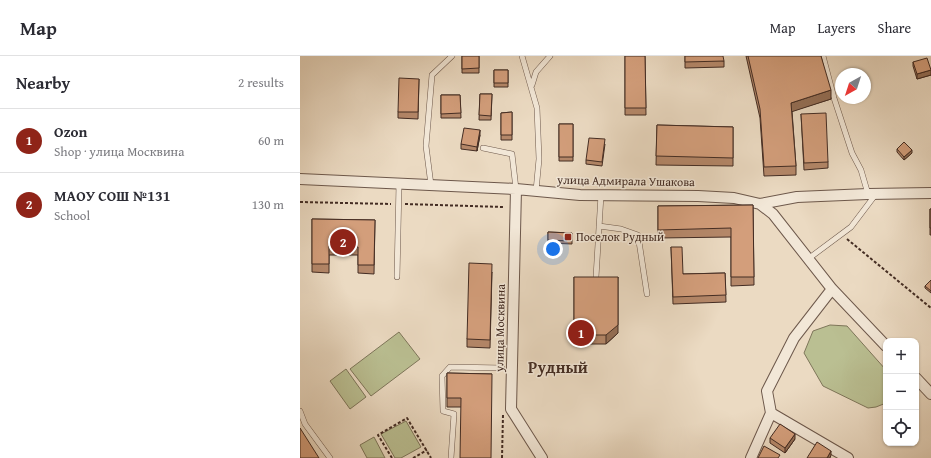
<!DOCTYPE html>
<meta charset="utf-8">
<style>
:root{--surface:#fff;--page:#f7f7f7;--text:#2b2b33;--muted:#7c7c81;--line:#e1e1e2;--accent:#8f2418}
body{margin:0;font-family:"Gentium Book Plus",serif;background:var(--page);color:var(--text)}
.controls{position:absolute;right:12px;bottom:12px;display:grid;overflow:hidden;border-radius:8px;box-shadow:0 1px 3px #0004}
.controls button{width:36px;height:36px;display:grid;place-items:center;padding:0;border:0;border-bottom:1px solid var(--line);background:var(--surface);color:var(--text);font:20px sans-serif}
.compass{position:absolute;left:535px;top:12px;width:36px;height:36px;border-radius:50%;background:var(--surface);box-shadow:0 1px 3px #0004;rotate:219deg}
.you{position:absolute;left:253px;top:193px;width:14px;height:14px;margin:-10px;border:3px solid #fff;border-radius:50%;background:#1a73e8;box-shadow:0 0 0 6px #1a73e833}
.badge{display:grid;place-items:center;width:26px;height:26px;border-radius:50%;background:var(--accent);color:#fff;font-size:13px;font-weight:700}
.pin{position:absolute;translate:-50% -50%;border:2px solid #fff;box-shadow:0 1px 4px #0006}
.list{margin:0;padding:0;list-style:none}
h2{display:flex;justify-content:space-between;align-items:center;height:52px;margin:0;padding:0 16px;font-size:17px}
h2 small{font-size:13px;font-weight:400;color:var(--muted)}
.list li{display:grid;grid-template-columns:26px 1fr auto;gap:12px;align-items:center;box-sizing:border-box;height:64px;padding:0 16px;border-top:1px solid var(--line)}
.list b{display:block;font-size:15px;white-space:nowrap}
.list p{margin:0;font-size:13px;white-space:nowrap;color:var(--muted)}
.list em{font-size:13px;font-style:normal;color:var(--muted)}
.icon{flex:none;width:22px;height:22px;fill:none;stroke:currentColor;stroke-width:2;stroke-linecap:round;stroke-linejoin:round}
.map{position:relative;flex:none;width:631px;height:402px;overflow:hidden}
header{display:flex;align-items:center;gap:24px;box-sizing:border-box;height:56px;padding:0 20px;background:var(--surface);border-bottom:1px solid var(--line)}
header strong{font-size:19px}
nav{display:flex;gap:22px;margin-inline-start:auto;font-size:14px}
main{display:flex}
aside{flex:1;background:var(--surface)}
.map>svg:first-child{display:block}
.green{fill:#babf92;stroke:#7e765a}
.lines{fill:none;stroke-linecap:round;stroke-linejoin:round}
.lane-casing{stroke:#6d584b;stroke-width:6}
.street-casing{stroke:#6d584b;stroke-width:12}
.path{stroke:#432c23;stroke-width:2;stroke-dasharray:3 2;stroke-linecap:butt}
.lane{stroke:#f2e7d7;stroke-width:5}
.street{stroke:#f2e7d7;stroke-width:10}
.wall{fill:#b5886a;stroke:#432c23}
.shaded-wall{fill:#946f56;stroke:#432c23}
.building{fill:#d39e7b;stroke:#432c23}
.poi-dot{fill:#8f2418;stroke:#f2e7d7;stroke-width:1.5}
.labels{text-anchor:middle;stroke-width:3;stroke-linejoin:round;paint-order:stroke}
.street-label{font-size:12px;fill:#432c23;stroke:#f2e7d7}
.poi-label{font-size:12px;fill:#432c23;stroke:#f2e7d7;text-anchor:start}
.district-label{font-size:16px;font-weight:bold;fill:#432c23;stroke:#f2e7d7}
</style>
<header>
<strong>Map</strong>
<nav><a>Map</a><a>Layers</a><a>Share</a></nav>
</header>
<main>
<aside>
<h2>Nearby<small>2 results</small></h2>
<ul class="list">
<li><span class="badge">1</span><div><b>Ozon</b><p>Shop · улица Москвина</p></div><em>60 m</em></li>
<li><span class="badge">2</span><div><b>МАОУ СОШ №131</b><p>School</p></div><em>130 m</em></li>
</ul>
</aside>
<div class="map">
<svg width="631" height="402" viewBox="0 0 631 402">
<rect width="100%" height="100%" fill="#ebdac2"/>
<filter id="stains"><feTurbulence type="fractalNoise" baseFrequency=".005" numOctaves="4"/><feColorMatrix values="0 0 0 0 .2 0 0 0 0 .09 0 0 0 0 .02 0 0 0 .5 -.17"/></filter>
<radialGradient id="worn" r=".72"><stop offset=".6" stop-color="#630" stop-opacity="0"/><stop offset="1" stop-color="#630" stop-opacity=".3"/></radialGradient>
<path class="green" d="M530,269L547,270L586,314V347L576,351L568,352L523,330L504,297L513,275Z
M99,276L120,303L71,340L50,313Z
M46,313L66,341L50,353L30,325Z
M106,365L121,391L101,402H95L81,378Z
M74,381L85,402H67L60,389Z"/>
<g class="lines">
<g class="lane-casing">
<path id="lane" d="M222,0L237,52L239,103L236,135
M523,0L534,42L552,97L561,114L568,138
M232,29L236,16L250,0
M183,92L212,98L216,133
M131,129L126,90L132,19L152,0
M299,170L321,173L338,179L347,238
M508,203L551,171L576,138
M97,221L99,128
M296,221L301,139
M0,355L5,368L30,402
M151,402L154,358L143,355L142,320L150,311L202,312"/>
</g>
<g class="street-casing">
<path id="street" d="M0,123L216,133L280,139L398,140L434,142L460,148L473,158L532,233L586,290
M216,133L211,353L242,402
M460,148L497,141L568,138L631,137
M616,322L631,338
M471,357L548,402
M451,402L471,357L467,335L494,282L532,233"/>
</g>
<path class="path" d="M0,146L91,148
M105,148L203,151
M547,183L631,252
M92,402L78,379L107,362L131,402
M113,402L127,394
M202,402L203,359"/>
<use href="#lane" class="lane"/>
<use href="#street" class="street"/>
</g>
<path class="wall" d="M162,0H179V17H162Z
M325,0H345L346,59H325Z
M385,0L424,5V11L385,12Z
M446,0H521L531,43L492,55L496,110V119L464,120L460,62Z
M613,6L631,19L617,23L613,10Z
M194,14H208V31H194Z
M119,23L118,63L98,62V56Z
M180,38H192L191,64H179Z
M141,39H160L161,62H141Z
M212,56V84H201V57Z
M501,58L528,106V112L504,114Z
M259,68H273V105H259Z
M357,69L433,71V110L356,109Z
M180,79L177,95L161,93V88Z
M305,88L302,110L286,108V104Z
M597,93L612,97L604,104L597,96Z
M453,149L454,229L431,230V181L358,182V150Z
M630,153H631V179H630Z
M12,163L75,164L74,218L58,217V199H29V217L12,216Z
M248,176L272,177V188L248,187Z
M371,191L383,218L425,217L426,246L373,248Z
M192,216L190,292L167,291V283Z
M274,221L318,277L306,288H274Z
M631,224V237L625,232V230Z
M147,317L192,318L161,351H147Z
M470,382L495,383L485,397L470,387Z"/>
<path class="shaded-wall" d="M631,14V19L617,23V18Z
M531,34V43L491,56V47Z
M180,74V79L177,95V91Z
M612,94V97L604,104V101Z
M318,221V277L306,288V279Z
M495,378V383L485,397V392Z
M531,395V399L530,402H527Z"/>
<path class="building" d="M162,0H179V12L162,13Z
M325,0H345L346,52H325Z
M385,0H423L424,5L385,6Z
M448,0H521L531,34L491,47L496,110L464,111L460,53Z
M627,2L631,14L617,18L613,6Z
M194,14H208V27H194Z
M99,22L119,23L118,56H98Z
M180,38H192L191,60L179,59Z
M141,39H160L161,57L141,58Z
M212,56V79H201V57Z
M526,57L528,106L504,107L501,58Z
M259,68H273V101H259Z
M357,69L433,71V102L356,100Z
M164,72L180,74L177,91L161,88Z
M289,82L305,83L302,106L286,104Z
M604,86L612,94L604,101L597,93Z
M453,149L454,221H431V172L358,174V150Z
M630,153H631V172H630Z
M12,163L75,164L74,209H58V191L29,190V208H12Z
M248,176L272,177V185L248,184Z
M371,191H382L383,218L425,217L426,239L373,241Z
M169,207L192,208L190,284L167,283Z
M274,221H318V269L306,279H274Z
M631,224V235L625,230Z
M147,317L192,318L191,402H160L161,342H147Z
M480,368L495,378L485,392L470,382Z
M0,372L19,402H0Z
M517,386L531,395L527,402H507Z
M464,390L480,399L478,402H458Z"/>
<rect class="poi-dot" x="264" y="177" width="8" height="8" rx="2"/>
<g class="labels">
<g class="street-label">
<text transform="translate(326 125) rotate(1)" y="4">улица Адмирала Ушакова</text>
<text transform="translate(200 272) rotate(-89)" y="4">улица Москвина</text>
</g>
<g class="poi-label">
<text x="276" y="185">Поселок Рудный</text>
</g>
<g class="district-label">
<text x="258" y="317">Рудный</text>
</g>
</g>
<rect width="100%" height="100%" filter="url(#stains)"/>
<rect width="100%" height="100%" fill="url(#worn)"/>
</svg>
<div class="controls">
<button>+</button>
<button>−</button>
<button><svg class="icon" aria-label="locate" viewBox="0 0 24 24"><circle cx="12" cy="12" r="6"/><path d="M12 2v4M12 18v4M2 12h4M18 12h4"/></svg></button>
</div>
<svg class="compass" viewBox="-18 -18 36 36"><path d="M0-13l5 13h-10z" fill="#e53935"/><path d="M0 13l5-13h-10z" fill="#7c7c81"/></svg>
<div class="you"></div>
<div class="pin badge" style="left:281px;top:277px">1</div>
<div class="pin badge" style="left:43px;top:186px">2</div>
</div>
</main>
